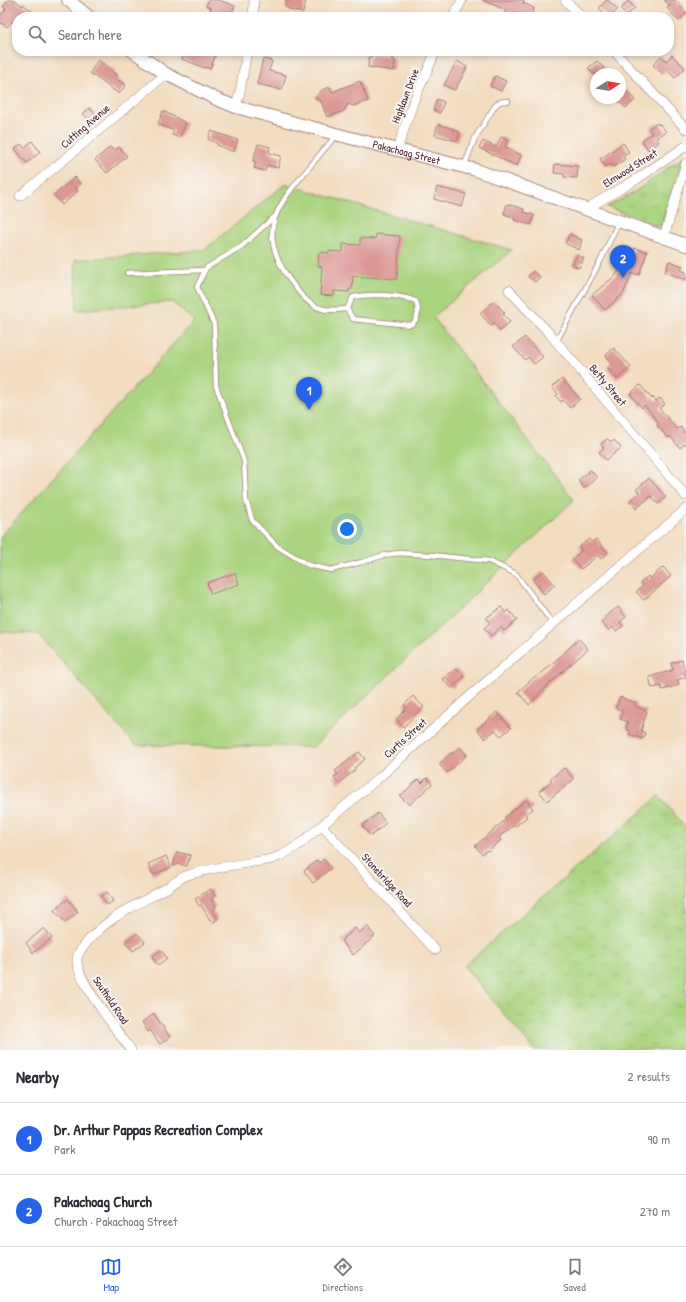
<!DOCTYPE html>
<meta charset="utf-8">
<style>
:root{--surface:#fff;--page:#f7f7f7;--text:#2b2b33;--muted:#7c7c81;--line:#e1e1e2;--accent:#2563eb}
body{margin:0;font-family:"Patrick Hand",sans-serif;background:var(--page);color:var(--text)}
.compass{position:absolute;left:590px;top:68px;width:36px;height:36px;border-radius:50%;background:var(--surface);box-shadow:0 2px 6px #0003;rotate:79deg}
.you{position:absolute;left:347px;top:529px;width:14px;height:14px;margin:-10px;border:3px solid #fff;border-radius:50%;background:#1a73e8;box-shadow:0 0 0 6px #1a73e833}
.badge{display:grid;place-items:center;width:26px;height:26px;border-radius:50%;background:var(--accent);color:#fff;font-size:13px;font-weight:700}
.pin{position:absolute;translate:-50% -33px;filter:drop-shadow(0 1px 2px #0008)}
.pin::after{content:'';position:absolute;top:21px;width:14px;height:12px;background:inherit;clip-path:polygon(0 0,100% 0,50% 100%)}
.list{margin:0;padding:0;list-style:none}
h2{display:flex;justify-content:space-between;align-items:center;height:52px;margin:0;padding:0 16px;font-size:17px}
h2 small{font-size:13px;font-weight:400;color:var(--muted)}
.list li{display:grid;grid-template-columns:26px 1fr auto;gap:12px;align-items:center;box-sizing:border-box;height:72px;padding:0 16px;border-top:1px solid var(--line)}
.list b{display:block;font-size:15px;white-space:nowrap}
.list p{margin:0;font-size:13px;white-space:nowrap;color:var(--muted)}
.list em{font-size:13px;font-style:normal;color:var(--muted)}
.icon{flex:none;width:22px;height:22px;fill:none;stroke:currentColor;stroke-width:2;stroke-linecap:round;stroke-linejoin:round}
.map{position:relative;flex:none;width:686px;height:1050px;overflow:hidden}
.search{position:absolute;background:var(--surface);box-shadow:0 2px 6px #0003;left:12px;right:12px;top:12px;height:44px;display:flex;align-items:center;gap:10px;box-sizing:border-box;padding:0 14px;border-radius:16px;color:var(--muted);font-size:15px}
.sheet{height:196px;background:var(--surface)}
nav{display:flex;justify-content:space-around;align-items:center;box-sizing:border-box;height:56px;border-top:1px solid var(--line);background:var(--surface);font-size:11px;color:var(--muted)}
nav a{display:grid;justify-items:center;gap:2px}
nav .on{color:var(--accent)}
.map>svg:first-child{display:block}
.grass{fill:url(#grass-tufts);stroke:#7a7a56}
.green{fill:#abd480;stroke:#7a7a56}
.building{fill:#dc9694}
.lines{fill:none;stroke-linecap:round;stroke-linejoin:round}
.service-casing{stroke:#9e7e76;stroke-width:6}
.minor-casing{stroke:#9e7e76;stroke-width:10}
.tertiary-casing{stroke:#9e7e76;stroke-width:14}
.service{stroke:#fff;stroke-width:4.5}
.minor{stroke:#fff;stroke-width:9}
.tertiary{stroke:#fff;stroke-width:12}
.labels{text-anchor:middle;stroke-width:4;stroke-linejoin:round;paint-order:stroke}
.street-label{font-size:11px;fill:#4a1f2b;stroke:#f6f6f2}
</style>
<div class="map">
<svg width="686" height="1050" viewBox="0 0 686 1050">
<defs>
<pattern id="grass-tufts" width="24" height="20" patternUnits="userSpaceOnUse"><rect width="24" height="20" fill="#abd480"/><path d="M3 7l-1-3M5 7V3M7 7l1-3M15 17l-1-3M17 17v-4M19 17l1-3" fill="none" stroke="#95b66f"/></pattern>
</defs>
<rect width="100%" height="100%" fill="#f6f6f2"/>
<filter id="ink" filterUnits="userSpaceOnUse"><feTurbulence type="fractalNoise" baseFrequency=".025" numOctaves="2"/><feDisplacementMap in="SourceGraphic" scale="8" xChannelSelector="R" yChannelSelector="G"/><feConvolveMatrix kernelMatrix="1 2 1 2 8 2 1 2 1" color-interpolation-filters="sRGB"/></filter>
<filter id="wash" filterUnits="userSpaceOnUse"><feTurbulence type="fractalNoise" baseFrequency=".012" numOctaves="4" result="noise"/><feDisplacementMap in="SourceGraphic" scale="16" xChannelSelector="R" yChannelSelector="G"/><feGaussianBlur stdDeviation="0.9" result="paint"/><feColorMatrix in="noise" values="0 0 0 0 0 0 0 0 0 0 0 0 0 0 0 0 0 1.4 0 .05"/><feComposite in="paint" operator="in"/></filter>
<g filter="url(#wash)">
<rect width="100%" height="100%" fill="#f3ddc1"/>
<path class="grass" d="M683,157L661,227L607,207L636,191Z
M659,796L686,828V1050H534L464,966Z"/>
<path class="green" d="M285,184L512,250L433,317L574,500L313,747L135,745L38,634L0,632V537L194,321L172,302L77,310L75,260L204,250Z"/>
<g id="blocks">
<path class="building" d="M8,0H15L22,6L23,4L39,17H17V25L12,21L7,27L0,22V16L6,9L3,7Z
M209,0H219L235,6L230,17H214L216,12L210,10L211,8L206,6Z
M287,0H306L303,13L290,10V9L285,7Z
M482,0H524L523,3L534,8L530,17H523L514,13L513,17H503L506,10Z
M607,0L618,9L610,17H608L599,8Z
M664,0H675L686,12V14L679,21L667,8L670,6Z
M628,1L635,8L627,15L621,9Z
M185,51H206L216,54L210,69L205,67V68L182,59Z
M372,54L393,57V60H395L394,71L368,67L369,57H371Z
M672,55L685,68L675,78L667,70L663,74L653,65L661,56L666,61Z
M263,59L272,61L269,71L286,75L282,90L257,84Z
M98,60L113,70L112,72L118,76L116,79L126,85L119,94L90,73Z
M457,61L467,67L455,90L444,85Z
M597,61L606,70L601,74H593L588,68Z
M495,76L506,81L501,91L490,86Z
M360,81L368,101L353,106L348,104L344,111L327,117L321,101L315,98L322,90L330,87L332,92Z
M626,90L635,100L626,108L616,99L620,98V95Z
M437,99L444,102L440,113L433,110Z
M89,108L97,115L91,121L83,114Z
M163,111L186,123L179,138L172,135L174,131L158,124Z
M658,123L659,125L660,124L666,132L656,138L659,142L648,150L642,140L652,133L649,128Z
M438,124L454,129L453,130L460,132L457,141L435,135Z
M211,131L238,140L234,152L217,145V143L208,139Z
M501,137L508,140L505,147L521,155L517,166L479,148L483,141L496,147Z
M32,141L40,152L27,163L15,149L21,144L24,148Z
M623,143L629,152L623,156L625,159L613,167L611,164L606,167L600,159Z
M258,144L270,147L269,153L281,156L278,168L267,165L265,171L254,168L256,162L253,161Z
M110,147L114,151L119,147L127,156L107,173L95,160Z
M555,164L578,166L577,178L564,177V174L554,173Z
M75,177L81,184L76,188L78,191L62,205L54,195Z
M437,187L466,194L462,207L434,199Z
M507,204L524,209L523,212L534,215L531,225L514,220V217L504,214Z
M376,234L400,236L397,279L353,276L352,289H349V292L334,291V296L320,295L322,267L318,266L319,252L329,253V251L343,252V244L360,245V238L375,239Z
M570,234L582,240L579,250L565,243Z
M635,248L647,252L639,275L632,273L623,294L605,310L592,295L616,275L618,271L620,272L624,262L628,264Z
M577,255L584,258L579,268L572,265Z
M669,261L683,266L681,270L686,272V280L665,272Z
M533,271L540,277L535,282L528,277Z
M494,301L505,313L503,314L510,322L500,331L494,323L491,326L480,313Z
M525,337L543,357L534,364L528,357L525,360L513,347Z
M614,348L631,367L617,379L607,368L612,364L606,355Z
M562,379L580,399L570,408L563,400L561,402L556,396L558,394L552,387Z
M640,385L652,399L653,397L656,401L660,398L665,404L659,408L677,429L680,427L686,434V443L680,448L670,436L668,438L662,431L657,425L659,424L645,405L642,408L630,394Z
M607,439L612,442L614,440L621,448L606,460L599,452L604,448L601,444Z
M591,470L597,478L584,488L578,480Z
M649,478L666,497L658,504L651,496L636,509L629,502L639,492L636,490Z
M589,539L592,542L596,539L608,553L601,559L598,555L581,569L572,559L582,550L579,547Z
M663,567L671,576L644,600L636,592L643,586L640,583L648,576L650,579Z
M543,571L555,585L544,594L533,580Z
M235,573L239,584L211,594L207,583Z
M501,607L506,613L509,610L517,620L504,631L501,627L491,636L484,628L490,623L486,618Z
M618,607L626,617L620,622L623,626L616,631L613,627L609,631L601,622L606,619L605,617Z
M579,639L588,649L551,682L529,705L518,692L534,677L535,678L543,672Z
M682,660L686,677L677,680L679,685L662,690L661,686L652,688L649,677L673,670L671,663Z
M456,669L464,677L452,688L442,679Z
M413,696L424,707L403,727L396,719L407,708L404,705Z
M620,697L636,703L635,706L647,711L641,731L645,733L643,739L629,734L630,731L626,729L628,722L620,719L623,711L616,708Z
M497,712L511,728L501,736L495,730L485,739L477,729Z
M460,747L467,755L447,773L439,764L451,753L452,754Z
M359,752L365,759L354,768L355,770L339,783L334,777L338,774L335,771Z
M564,768L574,779L547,801L539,791L552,781L550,779Z
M427,778L432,784L409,805L400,796L419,779L422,783Z
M526,800L533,809L525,815L527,817L514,827L513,826L499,837L501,840L488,851L487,850L482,854L475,846L506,819L505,817Z
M378,813L386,823L371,836L362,826Z
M177,852L190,855L187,866L179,864L173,866Z
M166,856L171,867L153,875L148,864Z
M324,859L331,868L313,883L304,871L317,860L319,863Z
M211,889L215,896L211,899L216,907L212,910L218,919L212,923L201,905L199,906L195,899Z
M107,892L113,901L107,905L101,896Z
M68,899L78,912L65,922L54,910Z
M367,926L375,936L353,955L341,941L355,928L359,933Z
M44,928L52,938L33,953L26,943Z
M137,933L145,942L133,951L125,942Z
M161,950L167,958L158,965L152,957Z
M154,1014L170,1037L160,1044L150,1030L148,1032L142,1022Z"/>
</g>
</g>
<g filter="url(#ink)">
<use href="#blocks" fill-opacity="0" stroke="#9e7e76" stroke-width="1"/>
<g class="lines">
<g class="service-casing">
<path id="service" d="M336,136C324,149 313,163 302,176C271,213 260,236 289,279C298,291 308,306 323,309C330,311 340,309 347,309L353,297C371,293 399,295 416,301C419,309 419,321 410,325L353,319L347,309
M464,167L475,138L495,106C499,101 502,101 508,101
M274,217L242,246L206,268L197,287L214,324L216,386L244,461L246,500L252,520L277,546L308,565L331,570L362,562L385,555L398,553L431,555L489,561L516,574L553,624
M127,273L205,270
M556,342L601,260L618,223"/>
</g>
<g class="minor-casing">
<path id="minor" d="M565,0L582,17
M253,17L254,0
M453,17L462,0
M614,51L686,129
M236,107L240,92L247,51
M397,150L414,100L436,51
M20,196L65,159L166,74
M586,209L637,179L686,146
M664,237L686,163
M509,290L549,333L686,496
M322,826L435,950
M131,1050C118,1032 76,979 77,960C77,954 80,950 84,946C104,919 136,905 165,889C173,885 179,878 188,875C213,867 245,864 272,859L282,855L296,847L381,776L471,695L686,509"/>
</g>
<g class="tertiary-casing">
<g id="tertiary">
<path d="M68,0L89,17"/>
<path id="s1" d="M133,51L166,74L216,99L236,107L343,136L476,170L686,245"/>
</g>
</g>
<use href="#service" class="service"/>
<use href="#minor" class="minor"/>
<use href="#tertiary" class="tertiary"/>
</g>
</g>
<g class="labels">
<g class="street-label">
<text transform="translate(405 96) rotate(-69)" y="4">Highlawn Drive</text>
<text transform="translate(85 126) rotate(-41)" y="4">Cutting Avenue</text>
<text dy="4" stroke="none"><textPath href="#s1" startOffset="294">Pakachoag Street</textPath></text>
<text transform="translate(630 168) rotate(-32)" y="4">Elmwood Street</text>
<text transform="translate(608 385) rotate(50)" y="4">Betty Street</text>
<text transform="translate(405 738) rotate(-42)" y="4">Curtis Street</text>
<text transform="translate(387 880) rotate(47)" y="4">Stonebridge Road</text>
<text transform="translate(111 1000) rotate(56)" y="4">Southold Road</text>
</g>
</g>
</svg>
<svg class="compass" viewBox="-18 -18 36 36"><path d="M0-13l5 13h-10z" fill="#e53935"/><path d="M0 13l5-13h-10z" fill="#7c7c81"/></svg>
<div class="you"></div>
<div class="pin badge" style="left:309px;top:410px">1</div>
<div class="pin badge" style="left:623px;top:278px">2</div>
<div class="search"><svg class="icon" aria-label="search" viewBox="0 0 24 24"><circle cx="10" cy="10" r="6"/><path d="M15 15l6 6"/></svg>Search here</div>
</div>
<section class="sheet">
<h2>Nearby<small>2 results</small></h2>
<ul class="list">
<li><span class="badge">1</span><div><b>Dr. Arthur Pappas Recreation Complex</b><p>Park</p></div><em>90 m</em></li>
<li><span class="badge">2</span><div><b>Pakachoag Church</b><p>Church · Pakachoag Street</p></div><em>270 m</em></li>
</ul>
</section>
<nav>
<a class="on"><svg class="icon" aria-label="map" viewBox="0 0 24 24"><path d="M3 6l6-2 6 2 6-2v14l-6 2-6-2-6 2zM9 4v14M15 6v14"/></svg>Map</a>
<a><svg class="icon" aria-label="directions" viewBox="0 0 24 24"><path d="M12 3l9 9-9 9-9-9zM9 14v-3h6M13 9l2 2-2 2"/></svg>Directions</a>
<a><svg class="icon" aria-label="saved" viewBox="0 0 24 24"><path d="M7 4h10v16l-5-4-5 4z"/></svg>Saved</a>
</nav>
